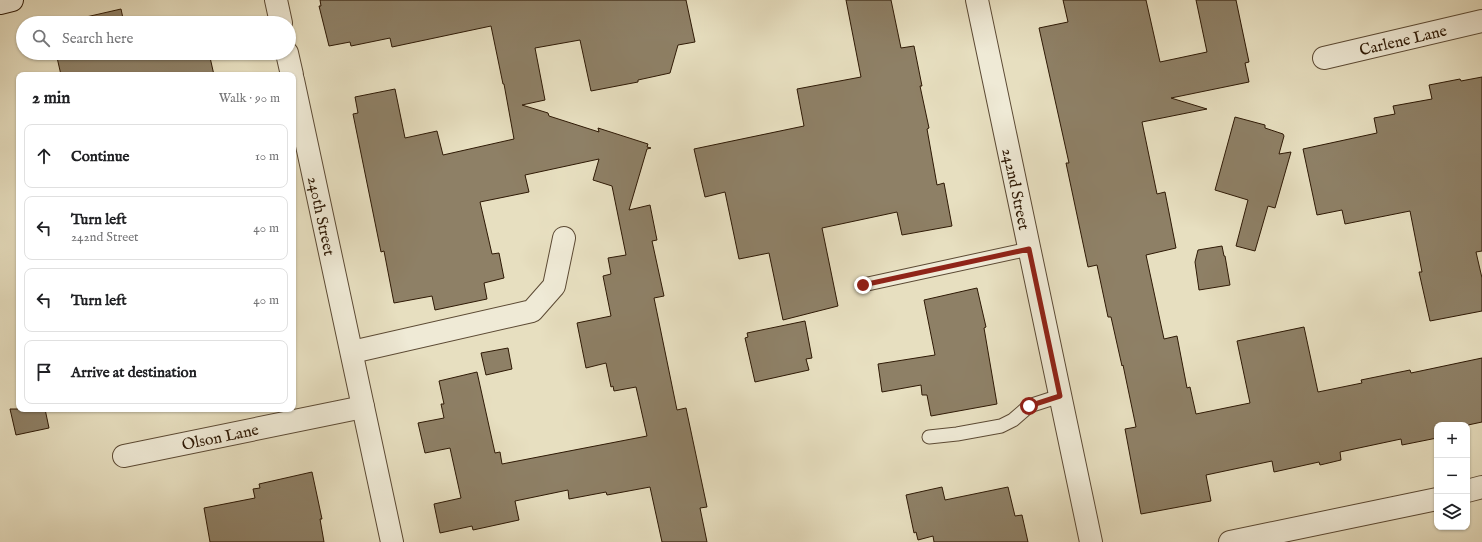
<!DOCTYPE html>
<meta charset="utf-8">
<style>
:root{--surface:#fff;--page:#f2f2f2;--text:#202124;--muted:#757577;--line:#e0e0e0}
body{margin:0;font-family:"IM FELL English",serif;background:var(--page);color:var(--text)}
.controls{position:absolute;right:12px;bottom:12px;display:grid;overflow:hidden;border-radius:8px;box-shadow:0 1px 3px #0004}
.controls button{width:36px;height:36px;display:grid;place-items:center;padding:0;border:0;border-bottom:1px solid var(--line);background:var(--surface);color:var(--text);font:20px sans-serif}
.stop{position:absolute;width:12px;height:12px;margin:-9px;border:3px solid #8f2418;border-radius:50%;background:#fff}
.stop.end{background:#8f2418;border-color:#fff;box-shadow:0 1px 4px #0008}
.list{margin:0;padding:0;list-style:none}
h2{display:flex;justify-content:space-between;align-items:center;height:52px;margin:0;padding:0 16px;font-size:17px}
h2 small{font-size:13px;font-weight:400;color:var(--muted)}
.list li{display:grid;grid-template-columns:26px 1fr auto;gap:12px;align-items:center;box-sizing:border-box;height:64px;margin:0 8px 8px;padding:0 8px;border:1px solid var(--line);border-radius:8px}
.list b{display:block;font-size:15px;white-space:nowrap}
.list p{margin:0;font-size:13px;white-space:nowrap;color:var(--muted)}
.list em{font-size:13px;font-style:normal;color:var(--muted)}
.icon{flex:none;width:22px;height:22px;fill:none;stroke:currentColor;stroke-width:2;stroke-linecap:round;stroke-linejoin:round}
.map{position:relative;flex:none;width:1482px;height:542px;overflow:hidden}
.search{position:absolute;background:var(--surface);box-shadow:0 1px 3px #0004;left:16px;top:16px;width:280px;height:44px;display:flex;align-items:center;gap:10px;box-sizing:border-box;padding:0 14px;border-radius:22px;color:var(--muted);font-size:15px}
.panel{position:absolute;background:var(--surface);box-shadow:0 1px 3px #0004;left:16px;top:72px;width:280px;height:340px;border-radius:8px}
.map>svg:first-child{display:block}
.building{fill:#8e8066;stroke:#2e1905}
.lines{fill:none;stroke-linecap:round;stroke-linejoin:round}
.lane-casing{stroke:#5c4a34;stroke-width:15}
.street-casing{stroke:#5c4a34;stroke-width:24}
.secondary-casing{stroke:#2e1905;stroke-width:24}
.lane{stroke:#efead6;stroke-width:13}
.street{stroke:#efead6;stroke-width:22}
.secondary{stroke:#efead6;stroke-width:22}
.route{stroke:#8f2418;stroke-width:5}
.labels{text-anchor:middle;stroke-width:3;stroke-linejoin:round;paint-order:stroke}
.street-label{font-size:16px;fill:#2e1905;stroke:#efead6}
</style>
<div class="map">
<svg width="1482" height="542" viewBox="0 0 1482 542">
<rect width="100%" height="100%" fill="#e7dfc0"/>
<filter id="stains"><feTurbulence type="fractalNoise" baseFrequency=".005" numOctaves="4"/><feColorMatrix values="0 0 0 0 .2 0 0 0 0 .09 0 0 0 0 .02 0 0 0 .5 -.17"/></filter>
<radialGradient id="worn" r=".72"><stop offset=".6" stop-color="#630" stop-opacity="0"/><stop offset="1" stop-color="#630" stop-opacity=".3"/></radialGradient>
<path class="building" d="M320,0H686L695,42L678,45L670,73L638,80V82L591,91L580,40L535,48L545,100L522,105L548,113L549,116L599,132L598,128L648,144L647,147L651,148L647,149L629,210L650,205L657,240L652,241L664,296L654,298L677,410L686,408L707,507L700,508L707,542H662L650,487L607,495L606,492L569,499L568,490L515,501L519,520L473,530L472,526L440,533L434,504L461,498L450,448L425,453L418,423L444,418L441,404H444L439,381L477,372L495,453L500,452L502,464L647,436L636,387L614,391L613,386L611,387L606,363L586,368L577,323L611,316L603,276L611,274L608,258L626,255L612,186L593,180L599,159L525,175L529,192L480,202L492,254L499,253L504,278L484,283L487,299L435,310L432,296L394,303L384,251L381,252L353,114L358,113L355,97L395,89L405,138L437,131L443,155L514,139L504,84H503L491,26L392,47L390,38L351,46L350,42L329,46L319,6H321Z
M846,0H891L901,48L914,46L922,86H920L929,128L927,129L937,185L944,183L952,226L902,235L897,212L822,228L838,306L783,320L769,253L739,259L725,192L705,197L694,149L804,126L797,89L861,77Z
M1063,0H1146L1160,62L1207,52L1196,0H1236L1249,62L1245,63L1249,82L1171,98L1207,109L1142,122L1157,194L1165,192L1176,248L1146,255L1164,339L1177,336L1187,388L1190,387L1196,414L1250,403L1237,341L1304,327L1318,392L1362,383L1361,380L1410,370L1411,373L1482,358V422L1468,425L1469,432H1467V425H1437V438L1402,445L1401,439L1340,452L1341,460L1320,465L1319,462L1274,472L1272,461L1206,475L1211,501L1141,514L1125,429L1136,427L1123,365L1122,366L1111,317H1108L1097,265L1088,267L1066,163H1069L1039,28L1068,22Z
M121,9L124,23H88L86,17Z
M56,53H209L214,75H61Z
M1482,77V251L1476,252L1482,278V311L1430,321L1419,272H1422L1410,211L1345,224L1342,210L1317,215L1303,149L1377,133L1374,118L1395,114L1393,106L1432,99L1429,85L1460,79L1461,81Z
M1235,117L1265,125V128L1283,134L1284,136L1279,154L1291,152L1275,208L1268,206L1255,251L1236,246L1248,200L1215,190Z
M1222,246L1224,256H1225L1230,285L1199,290L1195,262L1198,250Z
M977,288L986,327L984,328L997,404L931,416L927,395H922L921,385L882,392L878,364L935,355L924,300Z
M805,321L812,358L806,359L809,370L755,382L745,338L748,337L747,333Z
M508,348L512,369L486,375L481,353Z
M10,409H45L49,428L16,435Z
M312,472L322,519H320L324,542H210L204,508L255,498L253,489L260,488L259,484Z
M942,487L945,500L1008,487L1015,516L1022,515L1028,542H934L933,536L918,540L916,532L914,533L906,495Z"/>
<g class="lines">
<g class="lane-casing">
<path id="lane" d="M863,285L1029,249
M929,437L957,434L1001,426L1013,420L1029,406L1060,396"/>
</g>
<g class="street-casing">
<g id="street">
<path d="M276,0L281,23"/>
<path id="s1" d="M977,0L1091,542"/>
<path d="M287,53L292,75"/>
<path id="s2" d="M1324,58L1482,21"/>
<path id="s3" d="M293,80L392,542"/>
<path d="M352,352L532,311L554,286L564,238"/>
<path id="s4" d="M124,456L363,407"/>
<path d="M1467,491L1482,487"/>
<path d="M1230,542L1437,499"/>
</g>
</g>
<g class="secondary-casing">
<path id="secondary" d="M0,3L12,0"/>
</g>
<use href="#lane" class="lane"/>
<use href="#street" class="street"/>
<use href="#secondary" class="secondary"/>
</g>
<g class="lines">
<path class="route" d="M863,285L1029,249L1060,396L1029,406"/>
</g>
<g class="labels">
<g class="street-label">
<text dy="6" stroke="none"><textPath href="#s2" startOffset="81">Carlene Lane</textPath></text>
<text dy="6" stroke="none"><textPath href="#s1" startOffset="193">242nd Street</textPath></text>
<text dy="6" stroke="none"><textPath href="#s3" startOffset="139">240th Street</textPath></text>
<text dy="6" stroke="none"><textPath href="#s4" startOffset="98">Olson Lane</textPath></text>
</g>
</g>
<rect width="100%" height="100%" filter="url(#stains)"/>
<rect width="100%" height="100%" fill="url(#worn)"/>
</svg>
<div class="controls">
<button>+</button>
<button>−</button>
<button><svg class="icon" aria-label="layers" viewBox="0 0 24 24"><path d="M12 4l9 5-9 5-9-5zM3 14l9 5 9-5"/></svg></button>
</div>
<div class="stop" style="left:1029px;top:406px"></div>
<div class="stop end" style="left:863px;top:285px"></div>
<div class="search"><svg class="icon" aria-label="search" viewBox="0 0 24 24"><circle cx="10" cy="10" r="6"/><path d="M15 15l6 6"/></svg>Search here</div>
<section class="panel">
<h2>2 min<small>Walk · 90 m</small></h2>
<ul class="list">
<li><svg class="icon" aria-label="ahead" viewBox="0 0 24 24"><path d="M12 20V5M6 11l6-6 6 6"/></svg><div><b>Continue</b></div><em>10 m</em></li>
<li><svg class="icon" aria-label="left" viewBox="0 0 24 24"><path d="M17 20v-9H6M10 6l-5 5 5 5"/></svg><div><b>Turn left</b><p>242nd Street</p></div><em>40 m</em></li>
<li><svg class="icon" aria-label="left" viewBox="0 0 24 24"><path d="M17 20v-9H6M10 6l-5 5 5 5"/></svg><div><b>Turn left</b></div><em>40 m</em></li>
<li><svg class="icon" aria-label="arrive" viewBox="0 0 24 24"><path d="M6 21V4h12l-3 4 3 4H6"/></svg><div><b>Arrive at destination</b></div></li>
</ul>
</section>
</div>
